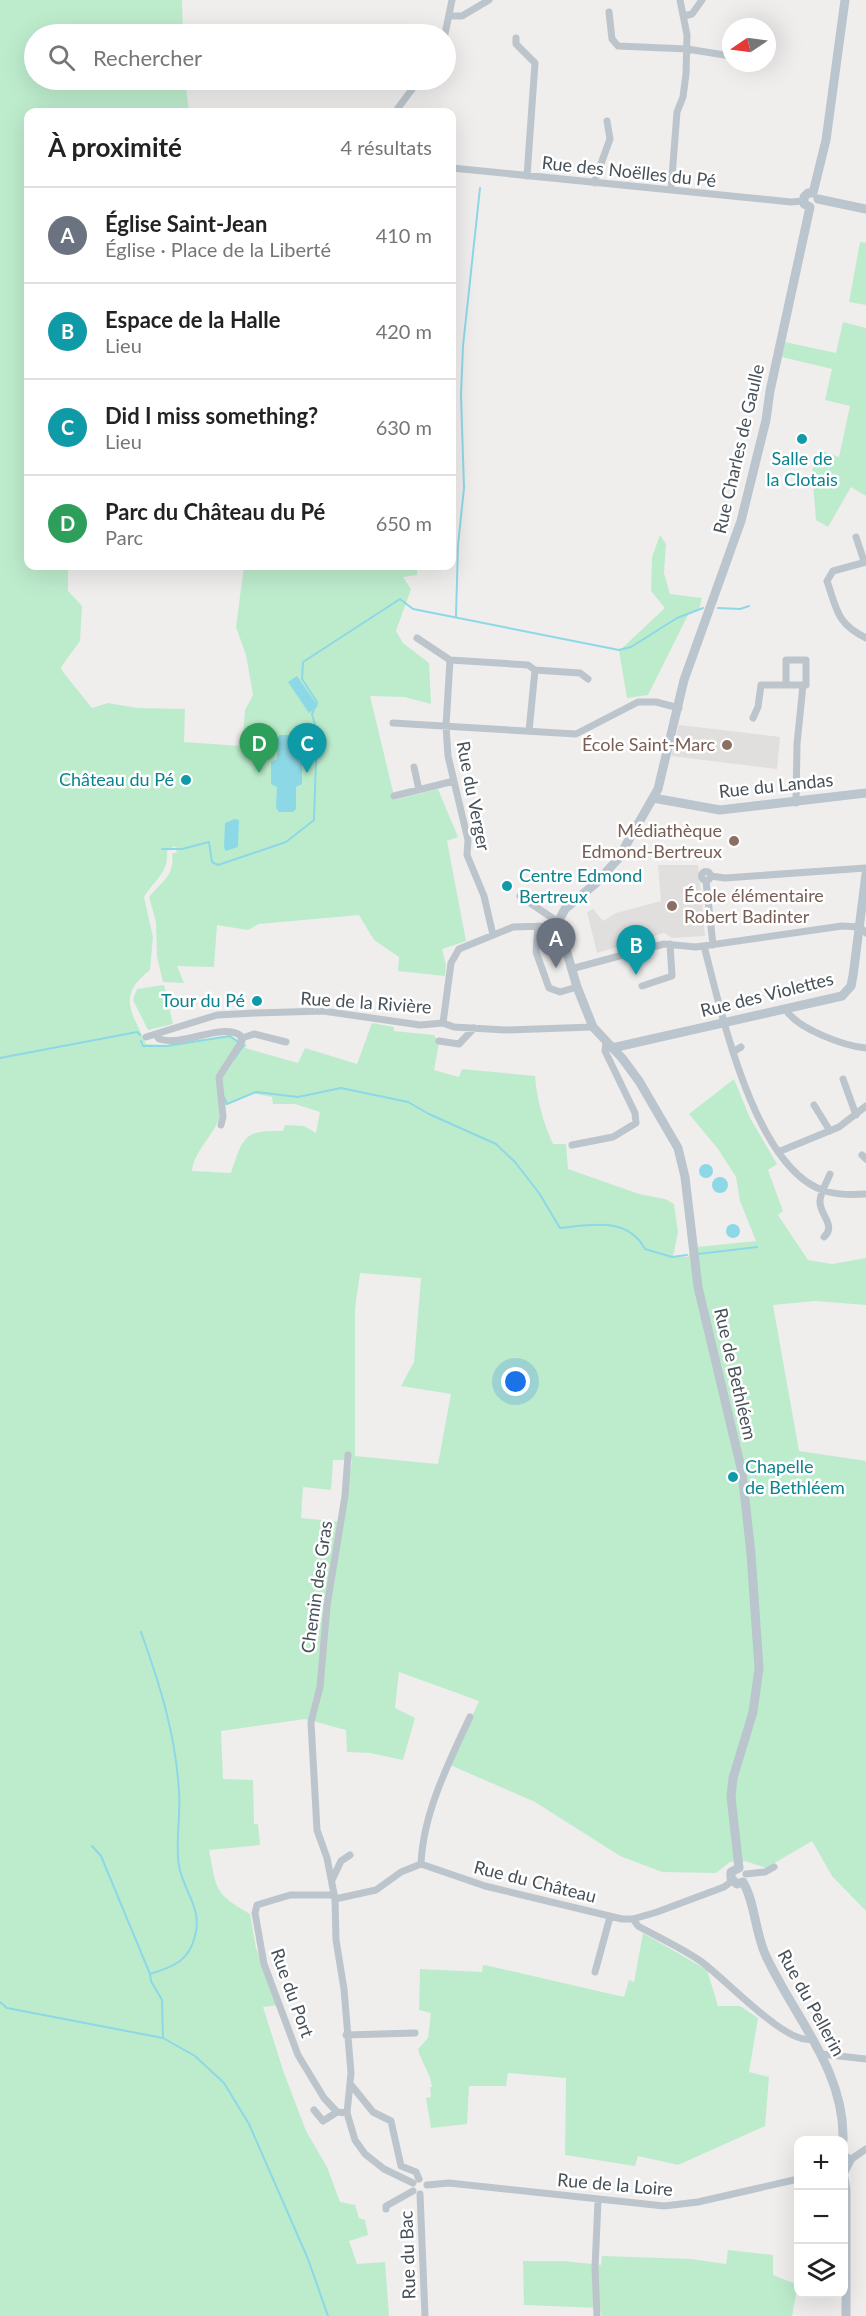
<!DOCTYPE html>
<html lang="fr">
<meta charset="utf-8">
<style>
:root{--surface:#fff;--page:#f2f2f2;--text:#222;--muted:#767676;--line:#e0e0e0;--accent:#1a73e8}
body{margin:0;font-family:Lato,sans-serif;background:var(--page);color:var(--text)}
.controls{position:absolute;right:18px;bottom:18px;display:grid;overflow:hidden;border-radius:12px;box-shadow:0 6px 24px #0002}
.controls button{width:54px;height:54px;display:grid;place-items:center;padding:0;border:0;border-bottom:2px solid var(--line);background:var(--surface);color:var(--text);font:30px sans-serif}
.compass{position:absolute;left:722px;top:18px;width:54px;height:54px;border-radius:50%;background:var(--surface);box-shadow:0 6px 24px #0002;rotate:257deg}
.you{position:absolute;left:516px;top:1382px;width:21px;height:21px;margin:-15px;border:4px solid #fff;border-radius:50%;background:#1a73e8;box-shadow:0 0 0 9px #1a73e833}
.badge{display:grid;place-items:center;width:39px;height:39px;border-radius:50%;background:var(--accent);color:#fff;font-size:20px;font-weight:700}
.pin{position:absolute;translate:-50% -50px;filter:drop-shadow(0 2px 3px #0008)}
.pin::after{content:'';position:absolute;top:32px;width:21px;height:18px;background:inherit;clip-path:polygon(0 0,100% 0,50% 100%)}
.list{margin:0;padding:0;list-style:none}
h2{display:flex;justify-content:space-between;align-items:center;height:78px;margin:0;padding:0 24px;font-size:26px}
h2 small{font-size:20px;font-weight:400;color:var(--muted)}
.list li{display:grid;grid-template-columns:39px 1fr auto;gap:18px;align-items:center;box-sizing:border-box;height:96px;padding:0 24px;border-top:2px solid var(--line)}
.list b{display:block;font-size:22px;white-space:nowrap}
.list p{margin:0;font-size:20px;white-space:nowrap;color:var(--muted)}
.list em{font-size:20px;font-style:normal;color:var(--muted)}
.icon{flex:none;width:33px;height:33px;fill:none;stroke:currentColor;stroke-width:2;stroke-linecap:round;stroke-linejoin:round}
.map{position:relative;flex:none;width:866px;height:2316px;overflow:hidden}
.search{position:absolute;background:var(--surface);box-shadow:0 6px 24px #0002;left:24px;top:24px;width:432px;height:66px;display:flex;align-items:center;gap:15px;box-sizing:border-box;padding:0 21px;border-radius:33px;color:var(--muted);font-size:22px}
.panel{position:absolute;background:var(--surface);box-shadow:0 6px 24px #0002;left:24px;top:108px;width:432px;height:462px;border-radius:12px}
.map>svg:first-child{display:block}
.education{fill:#e1dede}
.green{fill:#bdeccd;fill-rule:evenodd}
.water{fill:#8dd8e6}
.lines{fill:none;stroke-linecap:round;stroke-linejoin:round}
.stream{stroke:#8dd8e6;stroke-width:2}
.street{stroke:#bcc5cc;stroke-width:7}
.secondary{stroke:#bac5ce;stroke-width:9}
.culture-dot{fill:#0f9aa8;stroke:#fff;stroke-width:2}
.education-dot{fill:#8d6e63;stroke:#fff;stroke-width:2}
.labels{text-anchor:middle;stroke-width:5;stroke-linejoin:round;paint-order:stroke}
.street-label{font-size:18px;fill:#475159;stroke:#fff}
.culture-label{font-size:18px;fill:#0d838f;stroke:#fff;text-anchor:end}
.education-label{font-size:18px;fill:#785e54;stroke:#fff;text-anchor:end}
</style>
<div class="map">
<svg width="866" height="2316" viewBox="0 0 866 2316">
<rect width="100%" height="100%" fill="#f0eded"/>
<path class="education" d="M679,725L780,737L777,769L671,756Z
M658,865H698L705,936L672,938L664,933L597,953L587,912L593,909L603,921L616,913L661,901Z"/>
<path class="green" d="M0,0H182L183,34H34V80H185L189,112H28V566H68V591L82,606L80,641L61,667L63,672L92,708L108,703L137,708L185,709L184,742L242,746L245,710L253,695L246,655L236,627L244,566H417V575L403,577L411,589L396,631L403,643L429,663L431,704L404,697L370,696L395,800L438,789L458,837L447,841L466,941L442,949L446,965L445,976L398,971L399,957L374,940L359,915L259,924L248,930L217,925L214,967L177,966L184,983L163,982L157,957L156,922L149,897C161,882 175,876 172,854L177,852L175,846L167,851C169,873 154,880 144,897L153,937L150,970C116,997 132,1011 146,1044L167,1045L230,1035L247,1045L245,1048L298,1063L305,1048L357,1064L372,1023L394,1027V1031L434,1035L439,1043L434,1070L459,1077L462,1069L535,1076C537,1100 543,1122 553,1144H566L568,1169L639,1194L665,1199L674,1204L678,1232L673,1257H687L697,1247L756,1241L740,1201L736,1177L718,1149L689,1114L734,1079L750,1118L777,1164L768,1170L783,1211L778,1215L808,1260L832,1264L866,1258V1305L815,1301L773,1305L799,1451L866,1461V1911L832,1876L812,1841L766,1868L745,1861L730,1862L716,1873L662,1872L620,1856L535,1802L450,1765L479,1701L399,1672L395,1708L415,1718L403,1760L370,1753L347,1752L346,1730L305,1719L221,1731L223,1779L253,1780L254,1824H258L260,1845L209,1850C217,1891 214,1893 250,1914L256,1948L278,2005L263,2007L284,2073L306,2131L327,2167L340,2202L355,2205L359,2218L365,2220L368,2235L349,2241L357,2264L385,2262L389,2316H0ZM251,1093L272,1097L273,1104H295L320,1112L316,1133L304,1126L285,1125L283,1131C243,1130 243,1137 231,1173L192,1171C195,1146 221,1132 220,1108ZM360,1273L421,1278L414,1362L401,1386L451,1394L438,1464L355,1456V1308ZM333,1460H352L343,1522L301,1518L303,1487L331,1490Z
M860,242L866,243V305L849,302Z
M843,322L866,328V496L851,487L828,527L816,520L812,471L819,450L839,457L850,406L825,400L832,369L782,357L785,342L836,353Z
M660,535L666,544L664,573L670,594L702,598L699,610L689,613L648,695L627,698L619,651L665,608L651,591L652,557Z
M164,985L173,1024L148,1030L133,1000L137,989Z
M643,1933L707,1970L718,2006H740L758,2018L749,2072L769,2077L765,2126L678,2165L638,2156L635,2166L565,2155L566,2078L508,2073L506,2086H469L467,2124L431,2128L426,2098L431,2097L430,2087H432C430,2071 421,2063 418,2049L428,2038L431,2013L419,2010L420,1969L482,1972L483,1965L489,1966L624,1997L629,1980L634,1982Z
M728,2250L773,2255V2275L798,2285L792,2316H602L600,2308L524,2305L523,2261H564L601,2265L602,2256L691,2259L726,2264Z"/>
<path class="water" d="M297,676L318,706L309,713L288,682Z
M280,735H294L297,738V759L302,763V784L296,787V809L293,812H279L276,808L277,787L271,784V762L277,759V738Z
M234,819L239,820L238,847L226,851L224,848L225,823Z
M699 1171a7 7 0 1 1 14 0a7 7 0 1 1-14 0Z
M712 1185a8 8 0 1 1 16 0a8 8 0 1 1-16 0Z
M726 1231a7 7 0 1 1 14 0a7 7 0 1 1-14 0Z"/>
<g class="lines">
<path class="stream" d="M718,608L740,609L749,606
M456,616L458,545L464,488L461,395L463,346L480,188
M162,849H182L209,842L212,862L218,865L286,842L314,820L317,732L312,714L317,702L302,679L303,662L400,599L413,609L619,650L631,647L677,618L703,608
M141,1041L143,1046H167L230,1036L238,1042
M0,1058L137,1032L140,1035
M234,1059L244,1045
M224,1097L227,1104L256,1092L298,1097L341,1088L408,1102L429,1114L496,1144L515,1162L539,1193L560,1228C591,1225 627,1216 645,1249L672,1257L687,1255
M698,1254L757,1247
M141,1632C160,1685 176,1736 179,1792C181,1816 175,1842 179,1866C183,1890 203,1909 195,1936C189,1961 173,1967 150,1974L151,1981L162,2000L163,2038
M92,1846L101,1856L150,1974
M0,2002L7,2008L163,2038L195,2056L224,2083L249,2124L308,2259L328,2316"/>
<path class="street" d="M609,12L612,39L618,46L687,49L731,56
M450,16H462L489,0
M684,16L692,14L702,0
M445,34L452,0
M516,38V44L535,63L527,176
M395,112L419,80
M452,168L791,202L803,201
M594,183L610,139L607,121
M671,190L677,112L683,97L686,74L687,35L680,0
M856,537L864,561
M866,562L833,571L827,581C837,610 837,624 866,638
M417,638L450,660L528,665L535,670L529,731
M450,660L446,726L448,756L468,840L467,855L484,896L493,935
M535,670L580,673L588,679
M786,685V660H806V685H803
M753,718L758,707L761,685H803L797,744L796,803
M393,723L576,734L638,702H656L679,708
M414,767L419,790
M394,796L454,781
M701.5 876a4.5 4.5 0 1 1 9 0a4.5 4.5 0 1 1-9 0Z
M711,876L725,878L866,868
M706,881L713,945
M520,896L558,922
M538,926L536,952L549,988L560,992L577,987
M704,946C721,1010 754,1169 825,1191C838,1195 852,1195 866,1194
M571,969L664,944L696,947L842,926L860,927L866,933
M642,986L672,976L670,944
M786,1010C798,1029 844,1046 866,1048
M443,1023L451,963L459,949L513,927L546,926L558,922
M443,1023L454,1027L505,1030L593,1027
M156,1035L159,1039C183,1047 220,1023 240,1035L242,1041L219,1077L223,1117L221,1125
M146,1037L217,1015L255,1013L323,1011L420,1025L443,1023
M242,1038L254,1034L286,1042
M439,1041L459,1044L474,1028
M733,1052L741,1047
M843,1079L856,1115
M814,1105L830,1131
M572,1145L613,1137L636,1123L635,1113L605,1051L606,1042
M778,1152L839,1127L866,1106
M862,1155L866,1159
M824,1237C837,1225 819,1215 820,1201C820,1193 827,1182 830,1174
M348,1455L345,1496L327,1606L320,1687L311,1722L317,1830L327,1858L335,1899L336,1940L344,1989L351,2073L347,2113L355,2140L365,2154L384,2169L413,2183
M421,1864C423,1813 449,1762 470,1717
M746,1874L765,1872L774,1867
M332,1880L341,1861L350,1855
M334,1895H290L257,1905L255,1913L264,1964L298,2055L324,2098L337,2112L347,2113
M335,1899L376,1890L401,1872L421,1864L485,1886L622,1919H633L657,1912L724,1887L732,1881
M633,1919L638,1926C658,1937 680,1947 699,1960C723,1976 786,2046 812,2039
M595,1972L610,1917
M346,2035L415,2033
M821,2054L866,2059
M352,2086L373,2112L391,2121L401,2166L416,2172L419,2179
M314,2110L323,2121L337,2112
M850,2160L866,2149
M427,2185L449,2183L664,2206L698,2202L798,2179
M420,2194L425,2316
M386,2209V2206L413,2191
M597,2316L595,2268L598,2201"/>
<path class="secondary" d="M813,193L826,140L845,0
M818,199L866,209
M810,207L804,204V197L808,193H813
M653,798L720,810L866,793
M612,1048L842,996L851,986L853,976L866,874
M739,1868L731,1797L733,1778L753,1712L759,1668L751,1554L742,1472L698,1287L685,1177L678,1148L639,1081L622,1058L593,1027L577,987L558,922L565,909L596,883L618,859L658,789L684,680L741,521L766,420L770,391L810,207
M739,1868L731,1872V1878L737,1884L743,1882
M743,1882C755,1902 755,1933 766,1956C794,2017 845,2070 843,2140
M844,2156L850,2160L844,2172
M844,2178L846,2190V2316"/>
</g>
<g class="culture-dot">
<circle cx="802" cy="439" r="6"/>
<circle cx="186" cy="780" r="6"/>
<circle cx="507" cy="886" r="6"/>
<circle cx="257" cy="1001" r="6"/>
<circle cx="733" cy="1477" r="6"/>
</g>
<g class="education-dot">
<circle cx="727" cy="745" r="6"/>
<circle cx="734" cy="841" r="6"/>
<circle cx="672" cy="906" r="6"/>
</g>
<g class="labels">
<g class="street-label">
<text transform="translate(629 172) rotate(6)" y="6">Rue des Noëlles du Pé</text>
<text transform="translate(739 449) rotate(-77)" y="6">Rue Charles de Gaulle</text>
<text transform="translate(776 786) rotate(-6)" y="6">Rue du Landas</text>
<text transform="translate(473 796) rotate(79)" y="6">Rue du Verger</text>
<text transform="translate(767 995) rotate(-14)" y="6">Rue des Violettes</text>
<text transform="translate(366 1003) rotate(4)" y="6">Rue de la Rivière</text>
<text transform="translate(735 1374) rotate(77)" y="6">Rue de Bethléem</text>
<text transform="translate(317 1587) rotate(-82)" y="6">Chemin des Gras</text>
<text transform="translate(535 1882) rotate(14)" y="6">Rue du Château</text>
<text transform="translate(292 1993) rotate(70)" y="6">Rue du Port</text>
<text transform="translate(811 2003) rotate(61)" y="6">Rue du Pellerin</text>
<text transform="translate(615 2185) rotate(5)" y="6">Rue de la Loire</text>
<text transform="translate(408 2255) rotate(-92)" y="6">Rue du Bac</text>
</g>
<g class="culture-label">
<text x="802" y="465" text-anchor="middle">Salle de<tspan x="802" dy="21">la Clotais</tspan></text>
<text x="174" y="786">Château du Pé</text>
<text x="519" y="882" text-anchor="start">Centre Edmond<tspan x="519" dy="21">Bertreux</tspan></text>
<text x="245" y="1007">Tour du Pé</text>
<text x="745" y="1473" text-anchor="start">Chapelle<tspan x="745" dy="21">de Bethléem</tspan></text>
</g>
<g class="education-label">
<text x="715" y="751">École Saint-Marc</text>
<text x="722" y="837">Médiathèque<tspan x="722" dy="21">Edmond-Bertreux</tspan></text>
<text x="684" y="902" text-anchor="start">École élémentaire<tspan x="684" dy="21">Robert Badinter</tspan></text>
</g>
</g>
</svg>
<div class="controls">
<button>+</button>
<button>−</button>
<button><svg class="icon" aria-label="layers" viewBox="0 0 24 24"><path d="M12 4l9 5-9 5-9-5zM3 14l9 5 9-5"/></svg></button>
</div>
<svg class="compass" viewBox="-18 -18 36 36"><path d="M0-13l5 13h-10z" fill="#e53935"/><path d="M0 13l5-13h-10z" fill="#767676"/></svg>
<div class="you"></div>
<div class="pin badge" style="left:556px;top:968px;background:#6b7280">A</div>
<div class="pin badge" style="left:636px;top:975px;background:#0f9aa8">B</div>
<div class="pin badge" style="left:307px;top:773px;background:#0f9aa8">C</div>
<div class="pin badge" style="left:259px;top:773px;background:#2e9e5b">D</div>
<div class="search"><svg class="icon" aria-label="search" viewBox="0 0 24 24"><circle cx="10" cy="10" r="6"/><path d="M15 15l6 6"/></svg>Rechercher</div>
<section class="panel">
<h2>À proximité<small>4 résultats</small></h2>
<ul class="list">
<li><span class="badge" style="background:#6b7280">A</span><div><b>Église Saint-Jean</b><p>Église · Place de la Liberté</p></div><em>410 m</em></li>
<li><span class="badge" style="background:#0f9aa8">B</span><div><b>Espace de la Halle</b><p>Lieu</p></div><em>420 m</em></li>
<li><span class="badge" style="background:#0f9aa8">C</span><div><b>Did I miss something?</b><p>Lieu</p></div><em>630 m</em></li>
<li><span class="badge" style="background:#2e9e5b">D</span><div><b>Parc du Château du Pé</b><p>Parc</p></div><em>650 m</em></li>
</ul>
</section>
</div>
